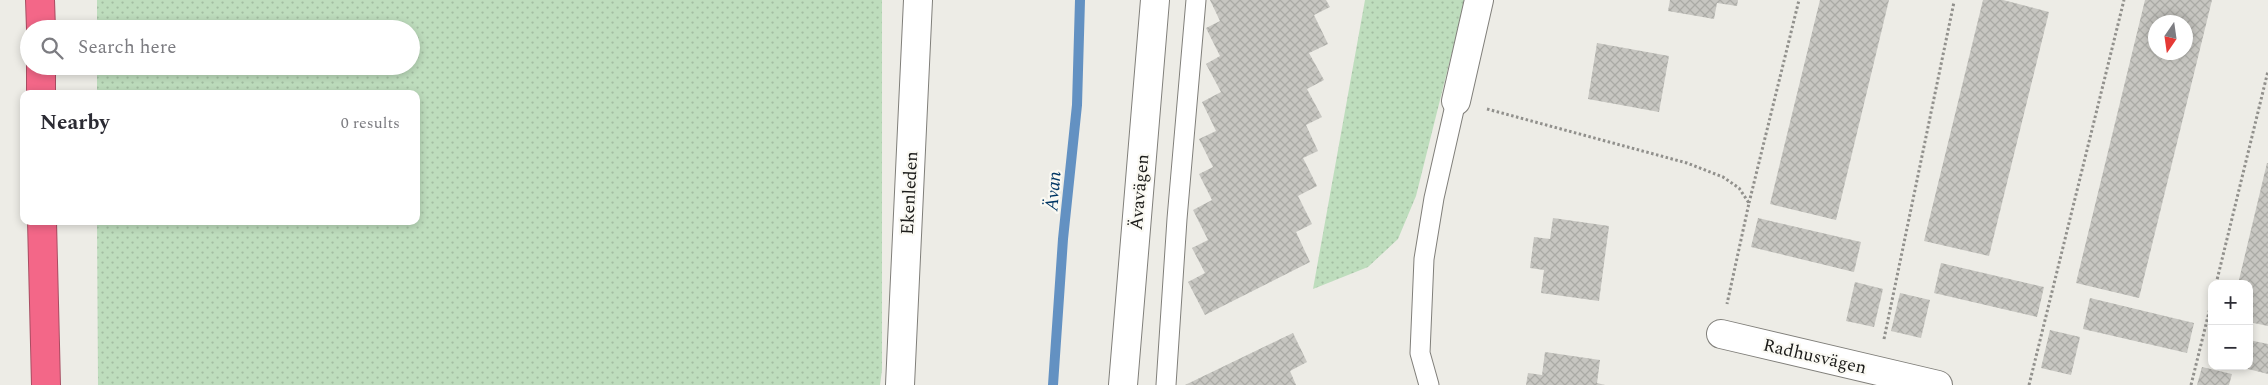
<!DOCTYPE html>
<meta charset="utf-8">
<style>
:root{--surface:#fff;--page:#f7f7f7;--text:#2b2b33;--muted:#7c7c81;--line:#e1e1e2}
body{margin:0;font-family:Spectral,serif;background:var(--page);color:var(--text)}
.controls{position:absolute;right:15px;bottom:15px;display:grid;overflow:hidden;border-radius:10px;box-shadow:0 2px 8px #0003}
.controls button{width:45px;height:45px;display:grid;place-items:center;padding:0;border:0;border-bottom:1px solid var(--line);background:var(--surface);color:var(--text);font:25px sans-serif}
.compass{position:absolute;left:2148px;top:15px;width:45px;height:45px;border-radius:50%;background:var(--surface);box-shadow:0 2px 8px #0003;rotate:193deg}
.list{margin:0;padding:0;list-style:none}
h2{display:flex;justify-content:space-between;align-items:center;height:65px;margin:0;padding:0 20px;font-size:21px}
h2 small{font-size:16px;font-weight:400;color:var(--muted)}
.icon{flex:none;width:28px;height:28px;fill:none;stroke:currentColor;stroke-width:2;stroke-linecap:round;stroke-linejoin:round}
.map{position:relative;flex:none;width:2268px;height:385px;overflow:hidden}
.search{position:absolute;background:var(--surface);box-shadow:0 2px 8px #0003;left:20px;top:20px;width:400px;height:55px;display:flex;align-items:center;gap:12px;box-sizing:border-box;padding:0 18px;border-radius:28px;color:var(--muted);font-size:19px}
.panel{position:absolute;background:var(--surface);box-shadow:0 2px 8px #0003;left:20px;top:90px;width:400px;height:135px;border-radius:10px}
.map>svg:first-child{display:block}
.grass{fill:url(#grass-dots)}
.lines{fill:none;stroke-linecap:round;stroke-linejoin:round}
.stream{stroke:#6391c2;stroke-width:10}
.building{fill:url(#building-cross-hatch);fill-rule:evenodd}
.lane-casing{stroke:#807f7a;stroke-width:21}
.street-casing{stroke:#807f7a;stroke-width:30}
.secondary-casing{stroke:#807f7a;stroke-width:30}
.highway-casing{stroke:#a84d62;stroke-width:30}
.path{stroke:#91908c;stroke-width:3;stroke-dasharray:2.5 2.5;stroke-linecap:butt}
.lane{stroke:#fff;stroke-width:19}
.street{stroke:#fff;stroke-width:28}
.secondary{stroke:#fff;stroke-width:28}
.highway{stroke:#f36788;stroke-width:28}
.labels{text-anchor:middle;stroke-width:4.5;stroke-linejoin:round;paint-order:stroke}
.street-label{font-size:18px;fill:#1c1c1a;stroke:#faf9f3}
.water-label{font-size:19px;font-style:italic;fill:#003664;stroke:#faf9f3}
</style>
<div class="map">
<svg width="2268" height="385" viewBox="0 0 2268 385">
<defs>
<pattern id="grass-dots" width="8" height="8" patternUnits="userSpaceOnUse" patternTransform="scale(1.25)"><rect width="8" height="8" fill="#beddbd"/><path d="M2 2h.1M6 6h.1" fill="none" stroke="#a3bda2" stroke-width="1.8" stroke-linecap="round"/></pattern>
<pattern id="building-cross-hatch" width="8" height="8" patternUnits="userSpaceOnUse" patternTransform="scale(1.25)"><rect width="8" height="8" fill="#c7c6c1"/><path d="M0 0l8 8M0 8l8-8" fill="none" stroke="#aaaaa5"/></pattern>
</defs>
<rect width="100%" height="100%" fill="#edece6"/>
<path class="grass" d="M97,0H882V370L880,385H98L97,221H416V94H97V66H411V29H97Z
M1365,0H1465L1416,196L1398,239L1368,267L1313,289Z"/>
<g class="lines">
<path class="stream" d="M1053,385L1063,239L1077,105L1080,0"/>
</g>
<path class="building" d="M1210,0H1326L1330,7L1314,15L1328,44L1309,53L1324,80L1307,89L1322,117L1306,125L1318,151L1303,158L1317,186L1298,196L1312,224L1296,232L1310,262L1205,315L1188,282L1205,273L1192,248L1208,240L1193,210L1212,200L1199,174L1213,167L1199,139L1216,131L1202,102L1221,92L1206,64L1220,56L1206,28L1220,21Z
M1670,0H1738L1737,6L1717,3L1714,19L1668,11Z
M1820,0H1889L1836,220L1770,204Z
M1983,0H2003L2049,12L1989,256L1924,241Z
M2145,0H2212L2139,298L2076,283ZM2156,22H2186V52H2156Z
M1597,43L1669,56L1659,112L1588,99Z
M2267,163H2268V326L2249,322V284H2238Z
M1553,218L1609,226L1599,301L1541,293L1544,270L1530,268L1534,237L1550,239Z
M1758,218L1861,242L1854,272L1751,247Z
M1941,263L2044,287L2037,317L1934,293Z
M1855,282L1883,289L1874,327L1846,321Z
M1900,293L1930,300L1921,338L1891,331Z
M2090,298L2194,323L2187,353L2083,329Z
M2050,330L2080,337L2071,375L2041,368Z
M1293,333L1307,362L1290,371L1296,385H1185Z
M2249,340L2268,344V374L2240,367L2249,366Z
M1545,352L1600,360L1597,383L1605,385H1526L1528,373L1542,375Z
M2202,367L2232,374L2229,385H2197Z"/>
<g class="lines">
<g class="lane-casing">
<path id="lane" d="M1166,385L1177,219L1196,0
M1429,385L1420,353L1424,259L1434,198L1456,101"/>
</g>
<g class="street-casing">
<path id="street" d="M1456,101L1479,0
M1721,334L1938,385
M1123,385L1155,0"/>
</g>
<g class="secondary-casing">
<path id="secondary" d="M900,385L918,0"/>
</g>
<g class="highway-casing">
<path id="highway" d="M40,0L41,29
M41,66V94
M42,221L46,385"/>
</g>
<path class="path" d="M1487,109L1687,163L1723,177L1739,188L1749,203L1727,304
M1749,203L1799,0
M2216,284L2268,71
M1884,339L1954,2
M2029,385L2124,0
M2191,385L2212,300"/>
<use href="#lane" class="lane"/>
<use href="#street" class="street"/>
<use href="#secondary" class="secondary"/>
<use href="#highway" class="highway"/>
</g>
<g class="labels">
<g class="street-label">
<text transform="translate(1139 192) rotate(-85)" y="6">Ävavägen</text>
<text transform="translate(909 193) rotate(-87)" y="6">Ekenleden</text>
<text transform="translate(1815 356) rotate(13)" y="6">Radhusvägen</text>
</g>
<g class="water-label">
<text transform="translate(1052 191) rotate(-85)" y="7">Ävan</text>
</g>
</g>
</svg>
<div class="controls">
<button>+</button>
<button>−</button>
</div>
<svg class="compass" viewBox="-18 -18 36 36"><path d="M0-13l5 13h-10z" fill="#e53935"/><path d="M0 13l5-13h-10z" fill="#7c7c81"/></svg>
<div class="search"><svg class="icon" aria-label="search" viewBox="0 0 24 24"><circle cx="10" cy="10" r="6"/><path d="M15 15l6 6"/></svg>Search here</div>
<section class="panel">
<h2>Nearby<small>0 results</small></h2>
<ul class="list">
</ul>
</section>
</div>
